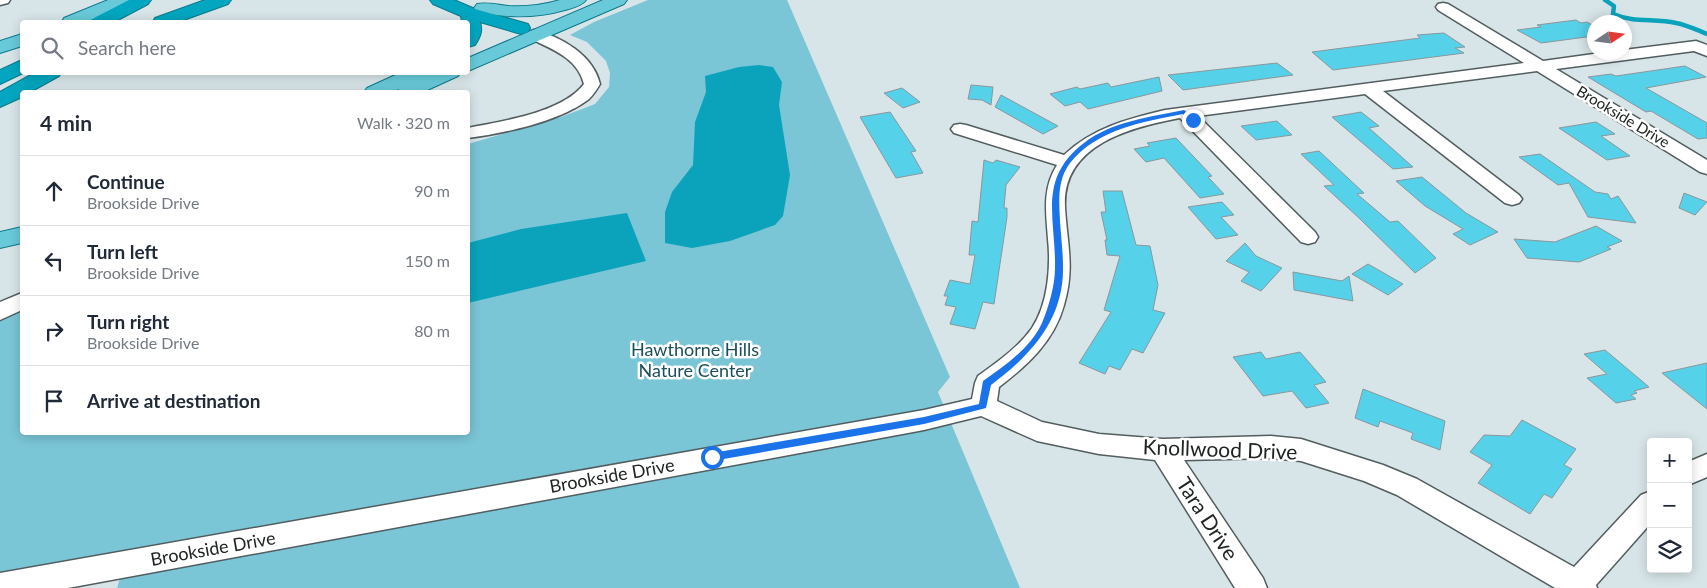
<!DOCTYPE html>
<meta charset="utf-8">
<style>
:root{--surface:#fff;--page:#f2f2f3;--text:#1f2937;--muted:#747a83;--line:#e0e1e3}
body{margin:0;font-family:Lato,sans-serif;background:var(--page);color:var(--text)}
.controls{position:absolute;right:15px;bottom:15px;display:grid;overflow:hidden;border-radius:5px;box-shadow:0 2px 12px #0003}
.controls button{width:45px;height:45px;display:grid;place-items:center;padding:0;border:0;border-bottom:1px solid var(--line);background:var(--surface);color:var(--text);font:25px sans-serif}
.compass{position:absolute;left:1587px;top:15px;width:45px;height:45px;border-radius:50%;background:var(--surface);box-shadow:0 2px 12px #0003;rotate:77deg}
.stop{position:absolute;width:15px;height:15px;margin:-11px;border:4px solid #1a73e8;border-radius:50%;background:#fff}
.stop.end{background:#1a73e8;border-color:#fff;box-shadow:0 1px 5px #0008}
.list{margin:0;padding:0;list-style:none}
h2{display:flex;justify-content:space-between;align-items:center;height:65px;margin:0;padding:0 20px;font-size:21px}
h2 small{font-size:16px;font-weight:400;color:var(--muted)}
.list li{display:grid;grid-template-columns:32px 1fr auto;gap:15px;align-items:center;box-sizing:border-box;height:70px;padding:0 20px;border-top:1px solid var(--line)}
.list b{display:block;font-size:19px;white-space:nowrap}
.list p{margin:0;font-size:16px;white-space:nowrap;color:var(--muted)}
.list em{font-size:16px;font-style:normal;color:var(--muted)}
.icon{flex:none;width:28px;height:28px;fill:none;stroke:currentColor;stroke-width:2;stroke-linecap:round;stroke-linejoin:round}
.map{position:relative;flex:none;width:1707px;height:588px;overflow:hidden}
.search{position:absolute;background:var(--surface);box-shadow:0 2px 12px #0003;left:20px;top:20px;width:450px;height:55px;display:flex;align-items:center;gap:12px;box-sizing:border-box;padding:0 18px;border-radius:5px;color:var(--muted);font-size:19px}
.panel{position:absolute;background:var(--surface);box-shadow:0 2px 12px #0003;left:20px;top:90px;width:450px;height:345px;border-radius:5px}
.map>svg:first-child{display:block}
.green{fill:#7ac5d6}
.water{fill:#0ba3bc}
.lines{fill:none;stroke-linecap:round;stroke-linejoin:round}
.stream{stroke:#0ba3bc;stroke-width:4.5}
.building{fill:#55d1ea;stroke:#8b979a}
.minor-casing{stroke:#525d5f;stroke-width:3}
.primary-casing{stroke:#0d788a;stroke-width:2}
.motorway-casing{stroke:#0d788a;stroke-width:2}
.minor{fill:#fff;fill-rule:evenodd}
.primary{fill:#68cad9;fill-rule:evenodd}
.motorway{fill:#03a6c0;fill-rule:evenodd}
.route{fill:#1a73e8}
.labels{text-anchor:middle;stroke-width:5;stroke-linejoin:round;paint-order:stroke}
.far-street-label{font-size:15px;fill:#202425;stroke:#fff}
.park-label{font-size:18px;fill:#1b505b;stroke:#fff}
.street-label{font-size:18px;fill:#202425;stroke:#fff}
.near-street-label{font-size:21px;fill:#202425;stroke:#fff}
</style>
<div class="map">
<svg width="1707" height="588" viewBox="0 0 1707 588">
<rect width="100%" height="100%" fill="#d8e5e8"/>
<path class="green" d="M648,0H787L950,377L938,392L1020,588H117L126,559L0,578V321L22,310V432H468V144L561,117L595,104L609,87L610,73L606,61L587,42L570,35L594,22Z"/>
<path class="water" d="M759,65L773,67L782,82L779,105L790,175L783,216L775,225L730,241L692,248L665,243V212L672,192L693,165L695,122L706,92L705,76L739,67Z
M627,213L646,261L468,303V243L521,229Z"/>
<g class="lines">
<path class="stream" d="M1605,0L1614,6L1613,14C1634,23 1655,18 1676,23C1687,25 1697,30 1707,34"/>
</g>
<path class="building" d="M1576,20L1581,23L1587,22L1594,26V36L1541,43L1517,30L1541,27L1537,25Z
M1444,33L1465,47L1455,48L1464,53L1333,70L1312,52L1420,38L1417,35Z
M1277,63L1293,75L1183,90L1168,75Z
M1685,66L1706,77L1646,88L1707,123V138L1698,139L1651,111L1646,112L1588,77L1611,74L1616,76Z
M1159,77L1162,91L1088,109L1080,102L1065,106L1050,94L1077,87L1080,89L1108,83L1111,87Z
M971,85L993,87L991,105L982,100L968,99Z
M902,88L920,102L903,108L884,93Z
M1001,95L1058,126L1043,134L995,107Z
M890,112L916,151L911,152L923,173L896,178L860,117Z
M1361,112L1379,126L1369,128L1413,167L1393,169L1332,117Z
M1277,121L1292,135L1256,140L1241,126Z
M1596,122L1615,134L1601,136L1630,156L1607,160L1559,128Z
M1176,138L1212,176L1208,177L1224,194L1200,198L1164,158L1146,162L1134,149L1150,146L1147,143Z
M1319,151L1364,193L1357,194L1390,222L1398,221L1436,258L1415,273L1359,218L1324,186L1334,185L1301,154Z
M1540,154L1595,192L1608,194L1611,199L1618,196L1636,223L1588,217L1569,183L1558,185L1519,157Z
M984,160L993,163L996,160L1020,167L1006,185L1004,208H1007V217L994,304L983,302L975,329L950,324L956,307L945,305L948,296H944L950,280L970,284L975,255H969L972,221L978,222Z
M1422,177L1466,213L1498,232L1470,245L1453,234L1463,229L1425,206L1396,181Z
M1103,191H1122L1136,245L1150,246L1158,285L1153,310L1165,313L1143,353L1132,349L1120,370L1109,366L1105,374L1079,363L1111,312L1104,310L1120,256L1107,255L1105,240H1107L1101,212H1106Z
M1684,193L1707,202L1695,215L1679,208Z
M1222,202L1234,215L1221,217L1238,235L1216,239L1188,207Z
M1596,226L1622,241L1607,247L1611,249L1579,262L1527,258L1514,239L1555,242Z
M1245,243L1256,256L1282,268L1261,291L1241,281L1249,272L1226,261Z
M1368,264L1403,284L1388,295L1352,274Z
M1293,272L1342,281L1349,276L1353,301L1294,290Z
M1605,350L1649,387L1634,391L1637,393L1631,395L1636,399L1616,403L1587,378L1607,374L1584,354Z
M1261,352L1266,359L1300,352L1326,382L1314,385L1329,403L1306,408L1292,391L1263,396L1233,357Z
M1707,363V409L1662,373Z
M1363,389L1445,421L1440,450L1411,439L1413,433L1380,421L1378,427L1355,418Z
M1522,420L1576,449L1564,465L1572,469L1552,498L1544,494L1530,514L1478,483L1492,465L1470,452L1484,435L1510,436Z"/>
<g class="lines">
<g class="minor-casing">
<path id="minor" d="M0,0H10L8,3L0,5Z
M1443,3L1448,4L1543,61L1608,52H1624V50L1696,41L1707,45V56L1694,51L1556,69L1707,160V174L1700,172L1537,71L1383,91L1519,195L1522,199L1519,203L1512,205L1505,203L1365,94L1198,116L1315,232L1318,237L1315,242L1308,244L1301,242L1180,118C1132,127 1062,144 1065,207C1067,243 1075,268 1064,305C1054,341 1028,365 999,387L997,401L1042,422L1099,434L1163,439L1271,436L1301,439L1383,465L1417,479L1574,567L1641,495L1651,491V523L1596,585L1597,588H1555L1397,495L1364,481L1301,461L1271,458L1184,460L1263,578L1267,588H1235L1155,460L1099,454L1037,441L981,416L924,430L68,588H0V573L924,410L972,399L975,383L978,376C997,362 1018,348 1032,328C1048,304 1051,267 1048,239C1046,212 1042,189 1057,165L954,133L951,129L954,125L960,124L966,125L1064,155C1093,128 1127,119 1165,110L1524,63L1438,10L1436,7L1438,4Z
M534,30C562,37 593,55 600,84C597,89 593,95 589,99C559,122 504,133 468,138V128C502,121 562,113 584,84C577,57 551,49 529,38L526,35L529,32Z
M22,293V310L0,320V302Z
M1707,454V477L1688,485V462Z"/>
</g>
<g class="primary-casing">
<path id="primary" d="M108,0H132L129,4L86,22H62L64,18Z
M560,0H586C582,6 572,8 565,10C537,18 511,18 483,13L477,12L474,8L477,4C487,2 498,5 508,6C526,7 543,5 560,0Z
M603,0H627L624,4L468,71V58Z
M22,34V46L0,53V41Z
M402,72H430L428,75L433,72H461L458,76L423,92H397L399,89L390,92H364L367,88Z
M22,227V243L0,248V232Z"/>
</g>
<g class="motorway-casing">
<path id="motorway" d="M129,0H151L148,4L114,22H92L94,18Z
M205,0H231L228,4L178,22H153L155,18Z
M430,0H454L475,9L528,24L530,28L528,32L521,34L480,22C483,31 480,37 475,45L468,47V22H462L461,16L433,4Z
M22,60V72H25L0,84V70Z
M36,72H62L59,76L30,92H22V97L0,107V92Z"/>
</g>
<use href="#minor" class="minor"/>
<use href="#primary" class="primary"/>
<use href="#motorway" class="motorway"/>
</g>
<path class="route" d="M1184,110L1195,119V122H1190L1183,114C1143,122 1097,129 1070,163C1057,180 1059,202 1060,221C1061,236 1063,252 1063,267C1064,320 1030,356 991,385L986,408L924,424L712,461L709,460V454L712,453L924,417L979,404L983,381C1005,366 1031,347 1042,323C1049,306 1055,285 1055,268C1056,218 1037,179 1084,143C1112,121 1151,117 1184,110Z"/>
<g class="labels">
<g class="far-street-label">
<text transform="translate(1623 117) rotate(31)" y="5">Brookside Drive</text>
</g>
<g class="park-label">
<text x="695" y="356">Hawthorne Hills<tspan x="695" dy="21">Nature Center</tspan></text>
</g>
<g class="street-label">
<text transform="translate(612 476) rotate(-10)" y="6">Brookside Drive</text>
<text transform="translate(213 549) rotate(-10)" y="6">Brookside Drive</text>
</g>
<g class="near-street-label">
<text transform="translate(1220 450) rotate(2)" y="7">Knollwood Drive</text>
<text transform="translate(1207 519) rotate(57)" y="7">Tara Drive</text>
</g>
</g>
</svg>
<div class="controls">
<button>+</button>
<button>−</button>
<button><svg class="icon" aria-label="layers" viewBox="0 0 24 24"><path d="M12 4l9 5-9 5-9-5zM3 14l9 5 9-5"/></svg></button>
</div>
<svg class="compass" viewBox="-18 -18 36 36"><path d="M0-13l5 13h-10z" fill="#e53935"/><path d="M0 13l5-13h-10z" fill="#747a83"/></svg>
<div class="stop" style="left:712px;top:457px"></div>
<div class="stop end" style="left:1193px;top:120px"></div>
<div class="search"><svg class="icon" aria-label="search" viewBox="0 0 24 24"><circle cx="10" cy="10" r="6"/><path d="M15 15l6 6"/></svg>Search here</div>
<section class="panel">
<h2>4 min<small>Walk · 320 m</small></h2>
<ul class="list">
<li><svg class="icon" aria-label="ahead" viewBox="0 0 24 24"><path d="M12 20V5M6 11l6-6 6 6"/></svg><div><b>Continue</b><p>Brookside Drive</p></div><em>90 m</em></li>
<li><svg class="icon" aria-label="left" viewBox="0 0 24 24"><path d="M17 20v-9H6M10 6l-5 5 5 5"/></svg><div><b>Turn left</b><p>Brookside Drive</p></div><em>150 m</em></li>
<li><svg class="icon" aria-label="right" viewBox="0 0 24 24"><path d="M7 20v-9h11M14 6l5 5-5 5"/></svg><div><b>Turn right</b><p>Brookside Drive</p></div><em>80 m</em></li>
<li><svg class="icon" aria-label="arrive" viewBox="0 0 24 24"><path d="M6 21V4h12l-3 4 3 4H6"/></svg><div><b>Arrive at destination</b></div></li>
</ul>
</section>
</div>
